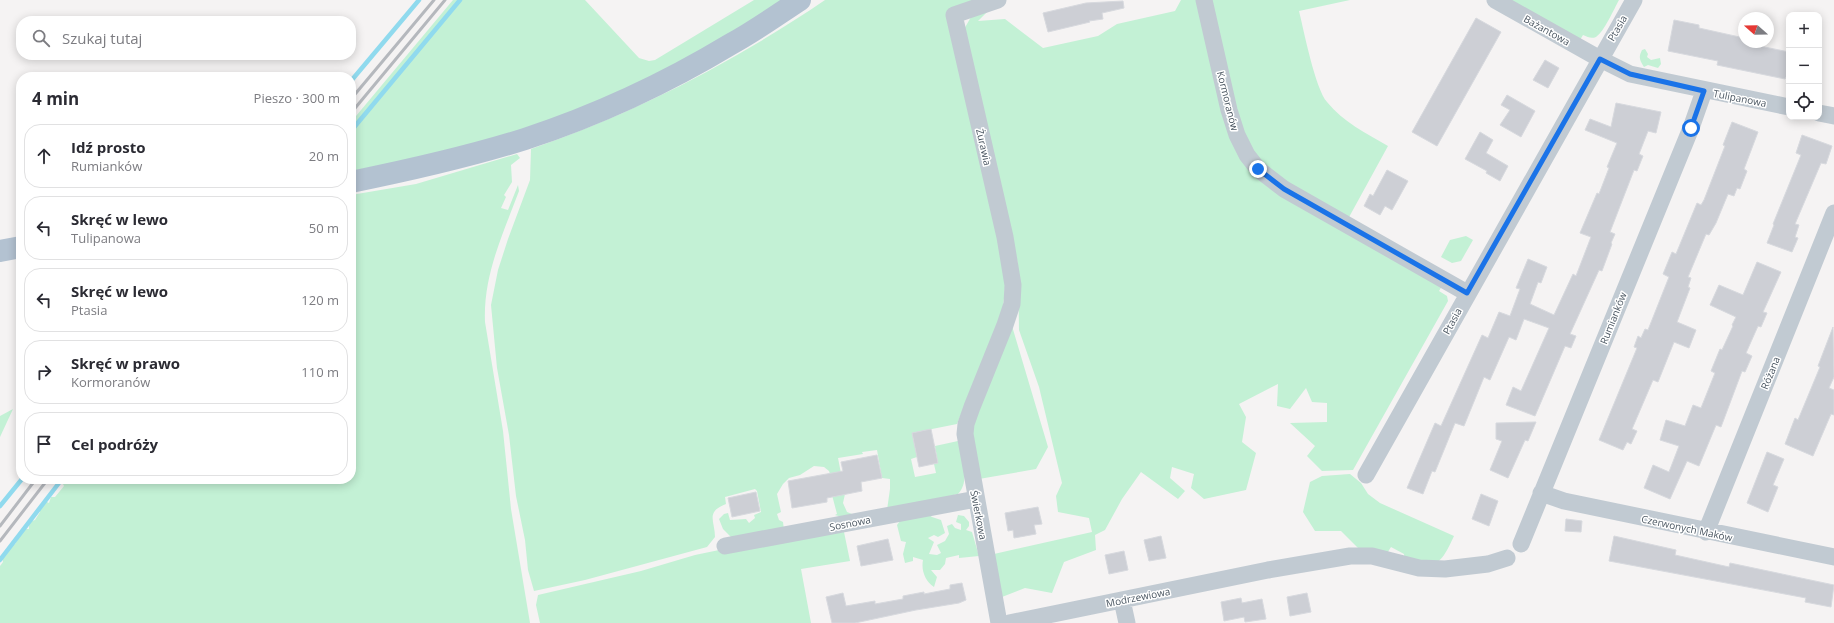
<!DOCTYPE html>
<html lang="pl">
<meta charset="utf-8">
<style>
:root{--surface:#fff;--page:#f2f2f3;--text:#2b2b33;--muted:#7c7c81;--line:#e1e1e2}
body{margin:0;font-family:"Open Sans",sans-serif;background:var(--page);color:var(--text)}
.controls{position:absolute;right:12px;top:12px;display:grid;overflow:hidden;border-radius:8px;box-shadow:0 2px 10px #0003}
.controls button{width:36px;height:36px;display:grid;place-items:center;padding:0;border:0;border-bottom:1px solid var(--line);background:var(--surface);color:var(--text);font:20px sans-serif}
.compass{position:absolute;left:1738px;top:12px;width:36px;height:36px;border-radius:50%;background:var(--surface);box-shadow:0 2px 10px #0003;rotate:290deg}
.stop{position:absolute;width:12px;height:12px;margin:-9px;border:3px solid #1a73e8;border-radius:50%;background:#fff}
.stop.end{background:#1a73e8;border-color:#fff;box-shadow:0 1px 4px #0008}
.list{margin:0;padding:0;list-style:none}
h2{display:flex;justify-content:space-between;align-items:center;height:52px;margin:0;padding:0 16px;font-size:17px}
h2 small{font-size:13px;font-weight:400;color:var(--muted)}
.list li{display:grid;grid-template-columns:26px 1fr auto;gap:12px;align-items:center;box-sizing:border-box;height:64px;margin:0 8px 8px;padding:0 8px;border:1px solid var(--line);border-radius:16px}
.list b{display:block;font-size:15px;white-space:nowrap}
.list p{margin:0;font-size:13px;white-space:nowrap;color:var(--muted)}
.list em{font-size:13px;font-style:normal;color:var(--muted)}
.icon{flex:none;width:22px;height:22px;fill:none;stroke:currentColor;stroke-width:2;stroke-linecap:round;stroke-linejoin:round}
.map{position:relative;flex:none;width:1834px;height:623px;overflow:hidden}
.search{position:absolute;background:var(--surface);box-shadow:0 2px 10px #0003;left:16px;top:16px;width:340px;height:44px;display:flex;align-items:center;gap:10px;box-sizing:border-box;padding:0 14px;border-radius:16px;color:var(--muted);font-size:15px}
.panel{position:absolute;background:var(--surface);box-shadow:0 2px 10px #0003;left:16px;top:72px;width:340px;height:412px;border-radius:16px}
.map>svg:first-child{display:block}
.green{fill:#c3f1d5}
.lines{fill:none;stroke-linecap:round;stroke-linejoin:round}
.stream{stroke:#90daee;stroke-width:4.5}
.building{fill:#cdcfd5;stroke:#d7d9de}
.minor{stroke:#c1cad2;stroke-width:17}
.major{stroke:#b3c2d1;stroke-width:22}
.rail{stroke:#b5b8bd;stroke-width:3}
.route{stroke:#1a73e8;stroke-width:5}
.labels{text-anchor:middle;stroke-width:3;stroke-linejoin:round;paint-order:stroke}
.street-label{font-size:10px;fill:#4a5661;stroke:#fff}
</style>
<div class="map">
<svg width="1834" height="623" viewBox="0 0 1834 623">
<rect width="100%" height="100%" fill="#f5f3f3"/>
<path class="green" d="M453,0H585L639,58L649,61L655,60L754,0H790L665,73L580,112L471,149L351,171V122Z
M825,0H979L946,12L1004,260L1006,276L1003,309L957,424L912,433L917,457L911,459L915,477L936,473L934,464L938,463L935,446L958,441C961,456 971,481 958,494L887,510L890,489V479L882,478L877,450L862,452L863,454L838,458L845,494L843,503L847,512L852,514L842,517L835,515L837,514L832,495L834,486L829,471L824,467L814,466L800,475L789,478L783,484L777,494L781,512L777,514L779,520L783,522L784,530L732,538L723,529L719,519L724,514L728,513L730,520L746,519L749,523L755,518L754,515L761,512L757,491L755,489L725,497L726,504C705,512 715,521 715,537L707,547L585,580L534,591L528,570L525,540L516,496L509,435L497,368L491,305L498,270L508,239L530,180L531,149C635,113 734,62 825,0Z
M1181,0H1198L1252,173L1268,187L1442,286L1439,291L1447,296L1448,301L1353,470L1322,471L1307,456L1315,446L1290,423L1327,422V403L1312,402L1306,388L1290,409L1277,406L1278,384L1239,404L1246,417L1242,442L1256,453L1246,490L1204,499L1191,488L1194,474L1172,467L1170,478L1185,491L1178,499L1141,472L1122,499L1105,530L1095,535L1096,550L1064,562L1052,593L1025,588L1002,597L994,554L1092,532L1089,518L1058,512L1056,496L1062,483L1039,387L1019,330L1018,264L963,31L971,17L988,11L978,21L1005,19L1043,48L1098,36L1117,24L1175,11Z
M1209,0H1350L1299,11C1304,31 1315,88 1327,102C1343,122 1366,133 1388,146L1348,219L1269,171L1249,149L1237,117Z
M1509,0H1619C1614,9 1604,32 1596,37C1591,39 1588,37 1583,35L1580,40Z
M1645,49L1648,54L1647,57L1651,60L1660,58L1661,64L1658,68L1648,65L1644,67C1640,60 1638,58 1642,50Z
M517,154L520,158L511,165L512,182L504,195L506,197L501,208L508,210L518,185L519,191C503,234 483,275 485,322L503,431L511,509L530,623H0V566L3,562L2,557L12,545L15,544L24,529H29V522L35,520L40,512V507L45,501L49,503L51,497H55L64,486L61,480L62,479H351V195L416,184Z
M1466,236L1473,240L1461,261L1452,263L1441,257L1450,240Z
M1012,326L1048,447L1036,469L979,479L972,432L975,415Z
M13,409L0,437V416Z
M1350,474L1361,483L1368,494L1380,503L1454,536C1440,566 1438,567 1405,563L1404,554L1391,547L1386,555L1360,550L1341,531H1315L1303,512L1310,482L1322,476Z
M924,511L932,517L941,520L945,533L938,537L934,535L928,538L934,542L929,554L937,555L941,553L937,545L945,541L949,534L947,526L952,524L955,528L961,530V524L956,522L958,515L964,516L969,522V526L966,530L972,532L979,556L959,558V555L946,558L945,564L940,570H931L937,577L934,587C925,581 921,570 923,560L913,557V561L905,563L903,554L906,542L901,541L897,525L900,521Z
M844,532L850,561L801,569L811,623H540L536,605L538,595L641,571L695,555L724,549Z"/>
<g class="lines">
<path class="stream" d="M351,81L419,0
M351,131L460,0
M0,506L22,479
M0,560L62,479"/>
</g>
<path class="building" d="M1123,1L1124,8L1102,13L1103,19L1089,21L1090,22L1048,32L1043,13L1086,3Z
M1476,18L1501,32L1437,146L1412,132Z
M1674,20L1699,25V28L1744,38V42H1751L1750,44L1789,52V77H1786L1785,79L1717,65L1718,61L1668,51Z
M1545,60L1559,68L1548,88L1533,80Z
M1507,95L1535,111L1521,137L1500,125L1510,110L1501,105Z
M1616,103L1661,112L1656,133L1648,131L1639,154L1643,156L1637,171L1634,170L1610,232L1615,234L1611,243L1612,244L1602,271L1599,270L1570,334L1576,336L1571,348L1565,346L1535,416L1506,405L1513,387L1521,391L1549,328L1524,319L1516,340L1509,337L1490,380L1484,377L1464,426L1455,423L1435,472L1432,471L1423,494L1407,488L1435,423L1441,426L1482,335L1488,338L1499,312L1510,316L1520,289L1516,288L1528,259L1547,267L1541,283L1538,282L1530,304L1554,315L1573,274L1576,276L1591,237L1580,233L1597,193L1599,194L1609,168L1607,167L1617,143L1585,130L1590,119L1611,127Z
M1732,122L1758,132L1744,169L1747,171L1740,189L1737,188L1734,196L1728,194L1716,223L1709,235L1706,234L1688,277L1691,278L1688,287L1690,288L1677,322L1696,330L1689,348L1674,342L1658,382L1653,380L1632,429L1637,431L1631,444L1627,442L1623,450L1599,440L1637,348L1634,347L1638,336L1641,338L1645,329L1648,330L1669,277L1663,274L1672,252L1676,254L1697,203L1701,205L1704,200L1725,146L1723,145Z
M1480,132L1493,140L1486,153L1508,166L1500,181L1486,173L1487,171L1465,159Z
M1802,135L1832,146L1826,164L1821,163L1795,224L1799,225L1795,237L1798,238L1792,252L1767,243L1774,225L1773,224L1801,155L1796,153Z
M1387,170L1408,181L1392,210L1385,206L1380,215L1364,206L1370,194L1373,196Z
M1757,262L1781,272L1763,312L1767,313L1761,327L1758,326L1746,353L1752,356L1745,372L1742,371L1721,427L1716,425L1699,466L1687,461L1670,499L1644,488L1653,465L1669,472L1679,446L1660,440L1666,420L1685,426L1693,405L1701,408L1715,373L1711,371L1720,349L1722,350L1733,326L1732,325L1736,317L1710,305L1719,285L1743,295Z
M1833,327L1834,377L1829,388L1834,390V415L1831,414L1813,456L1785,444L1795,418L1798,420L1820,367L1818,366Z
M1536,422L1528,441L1525,440L1508,478L1490,470L1502,441L1496,439V423Z
M931,429L938,463L919,467L912,433Z
M1767,452L1784,459L1773,485L1778,487L1768,512L1747,503Z
M877,455L882,478L861,482L862,491L827,498V502L792,508L788,481L843,471L841,462Z
M756,492L760,511L732,517L728,498Z
M1481,494L1498,501L1489,526L1472,519Z
M1038,507L1042,524L1034,525L1036,534L1014,538L1013,530L1008,531L1005,513Z
M1566,519L1582,521L1581,532L1565,531Z
M1161,536L1166,558L1149,561L1144,540Z
M1614,536L1676,550L1675,555L1729,567L1730,563L1834,585L1831,607L1805,602L1806,598L1609,561Z
M888,539L893,560L861,566L857,546Z
M1124,551L1128,570L1109,574L1105,555Z
M962,583L966,600L959,603L916,610L855,623H832L826,597L843,593L846,606L875,601V604L903,599V596L924,592V594L950,589V585Z
M1307,593L1311,612L1290,616L1287,597Z
M1241,598L1242,603L1262,599L1266,619L1245,622L1244,617L1224,621L1221,602Z"/>
<g class="lines">
<path class="minor" d="M998,0L954,15L1005,237L1013,285L1012,304L1005,325L972,407L966,424L965,434L999,623
M1204,0L1229,110L1237,135L1247,155L1258,169L1284,189L1467,293
M1495,0L1600,59L1630,74L1789,107
M1819,113L1834,116
M1366,475L1634,0
M1541,493L1564,501L1834,557
M1706,532L1834,213
M1521,544L1691,128L1704,91
M725,546L976,499
M1122,600L1127,623
M1009,623L1268,570L1350,556H1372L1419,568L1445,569L1488,564L1507,558"/>
<path class="major" d="M351,182C410,170 468,157 525,139C595,116 668,82 731,44C755,31 777,15 800,0
M0,251L21,247"/>
<path class="rail" d="M351,99L434,0
M351,113L445,0
M0,526L36,479
M0,541L48,479"/>
</g>
<g class="lines">
<path class="route" d="M1258,169L1284,189L1467,293L1600,59L1630,74L1704,91L1691,128"/>
</g>
<g class="labels">
<g class="street-label">
<text transform="translate(1617 28) rotate(-60)" y="4">Ptasia</text>
<text transform="translate(1547 30) rotate(29)" y="4">Bażantowa</text>
<text transform="translate(1740 98) rotate(11)" y="4">Tulipanowa</text>
<text transform="translate(1228 101) rotate(76)" y="4">Kormoranów</text>
<text transform="translate(984 147) rotate(77)" y="4">Żurawia</text>
<text transform="translate(1613 318) rotate(-68)" y="4">Rumianków</text>
<text transform="translate(1452 321) rotate(-61)" y="4">Ptasia</text>
<text transform="translate(1770 373) rotate(-68)" y="4">Różana</text>
<text transform="translate(979 515) rotate(79)" y="4">Świerkowa</text>
<text transform="translate(850 523) rotate(-11)" y="4">Sosnowa</text>
<text transform="translate(1687 528) rotate(12)" y="4">Czerwonych Maków</text>
<text transform="translate(1138 597) rotate(-11)" y="4">Modrzewiowa</text>
</g>
</g>
</svg>
<div class="controls">
<button>+</button>
<button>−</button>
<button><svg class="icon" aria-label="locate" viewBox="0 0 24 24"><circle cx="12" cy="12" r="6"/><path d="M12 2v4M12 18v4M2 12h4M18 12h4"/></svg></button>
</div>
<svg class="compass" viewBox="-18 -18 36 36"><path d="M0-13l5 13h-10z" fill="#e53935"/><path d="M0 13l5-13h-10z" fill="#7c7c81"/></svg>
<div class="stop" style="left:1691px;top:128px"></div>
<div class="stop end" style="left:1258px;top:169px"></div>
<div class="search"><svg class="icon" aria-label="search" viewBox="0 0 24 24"><circle cx="10" cy="10" r="6"/><path d="M15 15l6 6"/></svg>Szukaj tutaj</div>
<section class="panel">
<h2>4 min<small>Pieszo · 300 m</small></h2>
<ul class="list">
<li><svg class="icon" aria-label="ahead" viewBox="0 0 24 24"><path d="M12 20V5M6 11l6-6 6 6"/></svg><div><b>Idź prosto</b><p>Rumianków</p></div><em>20 m</em></li>
<li><svg class="icon" aria-label="left" viewBox="0 0 24 24"><path d="M17 20v-9H6M10 6l-5 5 5 5"/></svg><div><b>Skręć w lewo</b><p>Tulipanowa</p></div><em>50 m</em></li>
<li><svg class="icon" aria-label="left" viewBox="0 0 24 24"><path d="M17 20v-9H6M10 6l-5 5 5 5"/></svg><div><b>Skręć w lewo</b><p>Ptasia</p></div><em>120 m</em></li>
<li><svg class="icon" aria-label="right" viewBox="0 0 24 24"><path d="M7 20v-9h11M14 6l5 5-5 5"/></svg><div><b>Skręć w prawo</b><p>Kormoranów</p></div><em>110 m</em></li>
<li><svg class="icon" aria-label="arrive" viewBox="0 0 24 24"><path d="M6 21V4h12l-3 4 3 4H6"/></svg><div><b>Cel podróży</b></div></li>
</ul>
</section>
</div>
